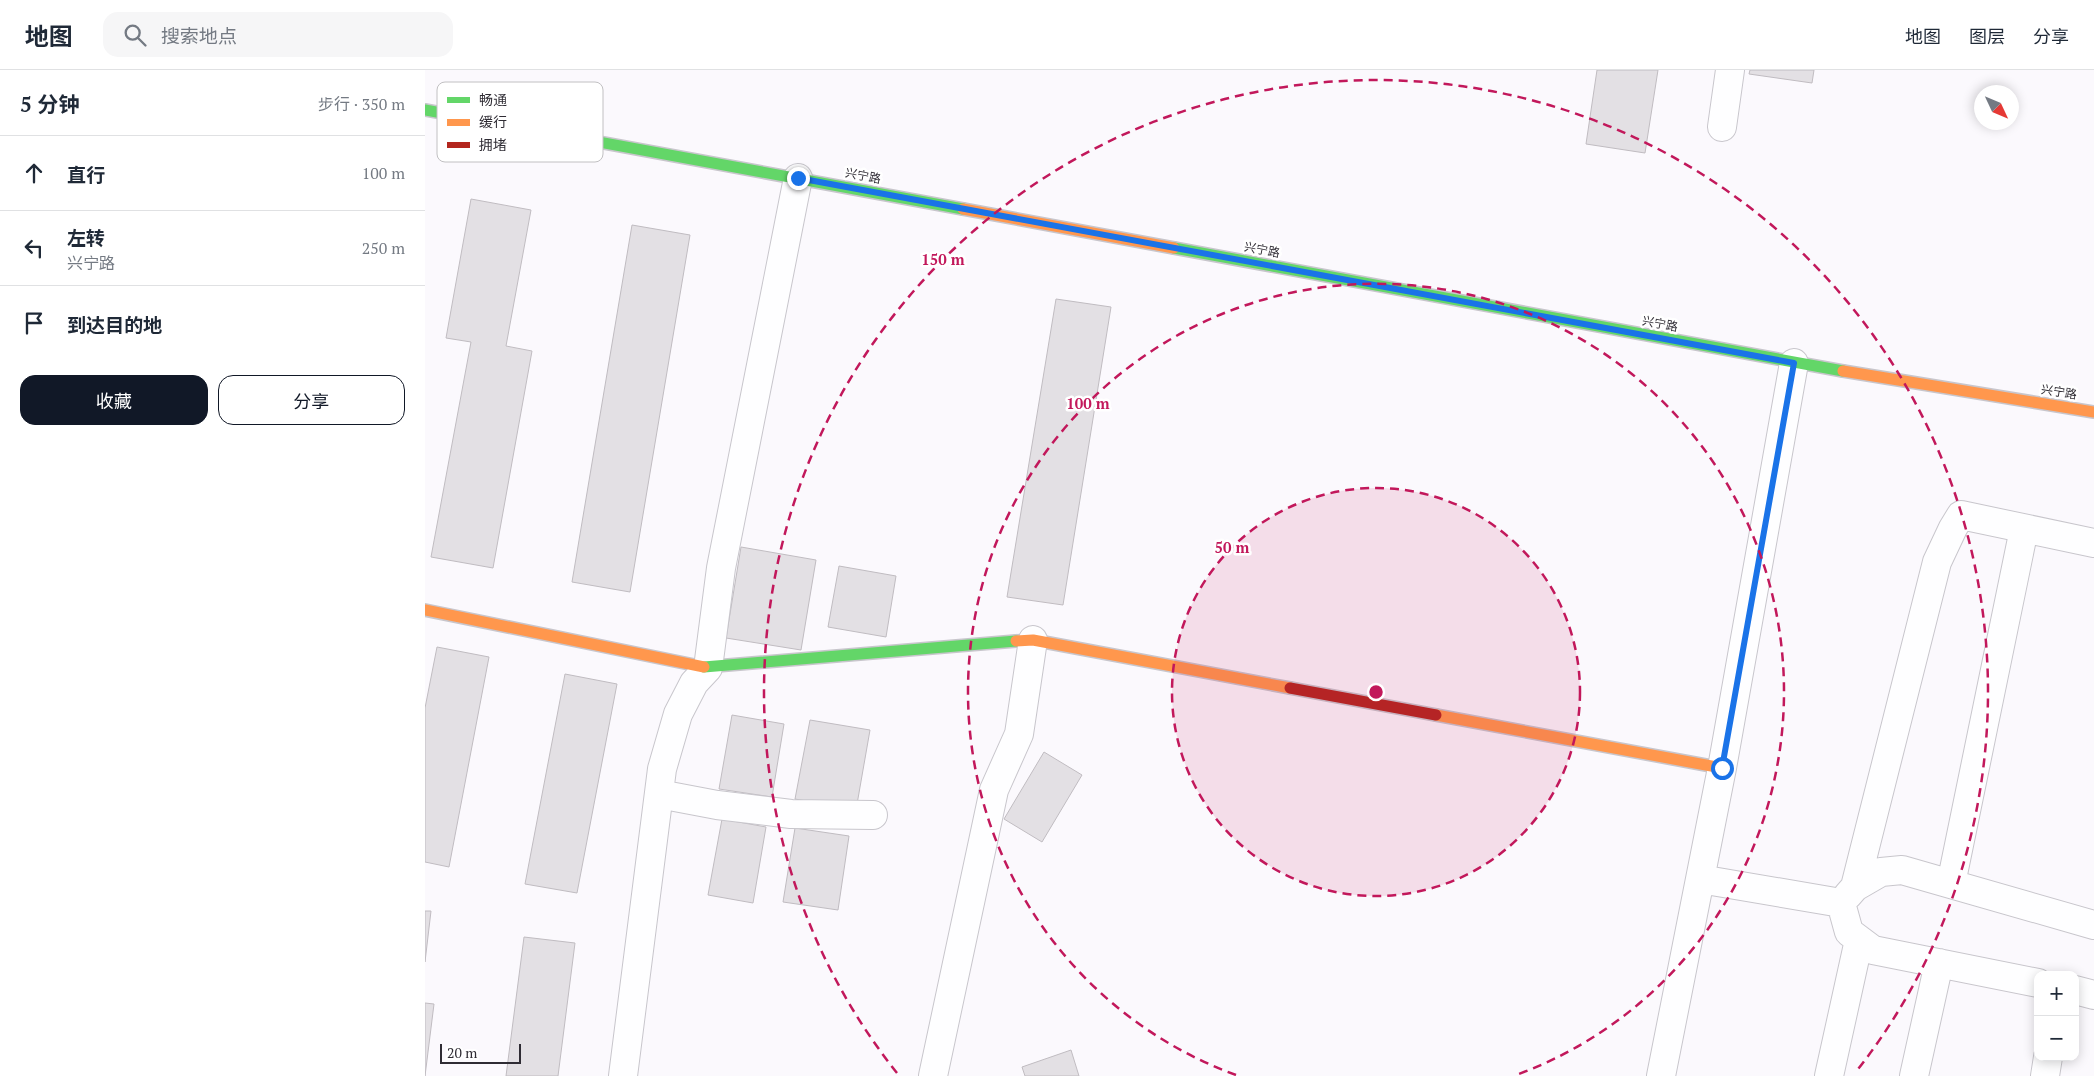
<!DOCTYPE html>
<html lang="zh">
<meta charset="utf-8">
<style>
:root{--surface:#fff;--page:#f6f6f7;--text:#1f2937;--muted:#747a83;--line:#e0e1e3;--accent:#111827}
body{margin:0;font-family:"PT Serif","Noto Sans SC",serif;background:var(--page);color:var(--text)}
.controls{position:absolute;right:15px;bottom:15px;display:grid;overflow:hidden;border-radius:10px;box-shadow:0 2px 12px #0003}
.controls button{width:45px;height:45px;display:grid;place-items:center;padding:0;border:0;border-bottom:1px solid var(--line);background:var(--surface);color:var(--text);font:25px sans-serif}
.compass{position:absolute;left:1549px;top:15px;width:45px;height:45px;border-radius:50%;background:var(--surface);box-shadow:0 2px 12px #0003;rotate:134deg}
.scale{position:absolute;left:15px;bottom:12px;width:81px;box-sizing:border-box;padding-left:5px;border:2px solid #2f2c34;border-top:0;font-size:14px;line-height:18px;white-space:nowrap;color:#2f2c34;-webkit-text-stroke:4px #fff;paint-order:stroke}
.stop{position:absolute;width:15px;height:15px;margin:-11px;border:4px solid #1a73e8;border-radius:50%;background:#fff}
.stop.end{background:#1a73e8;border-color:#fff;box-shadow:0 1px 5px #0008}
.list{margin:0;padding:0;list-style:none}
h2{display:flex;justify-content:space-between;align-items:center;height:65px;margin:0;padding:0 20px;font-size:21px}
h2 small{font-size:16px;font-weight:400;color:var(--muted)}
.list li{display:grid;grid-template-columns:32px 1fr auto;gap:15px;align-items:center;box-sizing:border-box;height:75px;padding:0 20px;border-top:1px solid var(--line)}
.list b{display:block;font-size:19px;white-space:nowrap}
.list p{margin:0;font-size:16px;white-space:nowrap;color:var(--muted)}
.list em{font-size:16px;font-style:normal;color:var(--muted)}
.actions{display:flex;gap:10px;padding:15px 20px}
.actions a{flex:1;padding:11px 0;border:1px solid var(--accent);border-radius:15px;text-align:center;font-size:18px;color:var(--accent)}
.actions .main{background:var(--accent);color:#fff}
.icon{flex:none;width:28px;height:28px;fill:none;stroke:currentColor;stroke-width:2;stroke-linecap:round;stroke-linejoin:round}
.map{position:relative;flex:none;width:1669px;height:1006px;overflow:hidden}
header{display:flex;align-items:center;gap:30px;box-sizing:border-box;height:70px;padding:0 25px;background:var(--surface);border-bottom:1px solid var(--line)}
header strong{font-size:24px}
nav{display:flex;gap:28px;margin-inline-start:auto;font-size:18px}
.search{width:350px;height:45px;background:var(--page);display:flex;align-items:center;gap:12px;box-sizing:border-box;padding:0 18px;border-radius:15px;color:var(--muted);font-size:19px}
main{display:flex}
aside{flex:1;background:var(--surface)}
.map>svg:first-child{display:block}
.building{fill:#e3e0e4;stroke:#c0bcc1}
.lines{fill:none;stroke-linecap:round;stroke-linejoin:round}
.street-casing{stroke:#c8c6cc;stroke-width:30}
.fast-casing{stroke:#c8c6cc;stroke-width:14}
.slow-casing{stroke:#c8c6cc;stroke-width:14}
.jam-casing{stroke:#c8c6cc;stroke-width:14}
.street{stroke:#fefeff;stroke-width:28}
.fast{stroke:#63d668;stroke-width:11}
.slow{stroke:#ff974d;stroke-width:11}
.jam{stroke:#b3261e;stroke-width:11}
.route{stroke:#1a73e8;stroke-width:6}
.ring{fill:none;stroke:#c2185b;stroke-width:2.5;stroke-dasharray:9 6}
.labels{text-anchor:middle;stroke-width:5;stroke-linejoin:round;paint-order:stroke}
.street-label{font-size:12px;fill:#2f2c34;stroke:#fff}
.key{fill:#fff;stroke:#c1c0c2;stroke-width:1}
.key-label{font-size:14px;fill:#2f2c34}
.centre{fill:#c2185b;stroke:#fff;stroke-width:2.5}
.ring-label{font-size:15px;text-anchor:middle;font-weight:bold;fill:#c2185b;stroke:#fff;stroke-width:5;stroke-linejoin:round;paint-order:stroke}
</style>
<header>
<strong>地图</strong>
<div class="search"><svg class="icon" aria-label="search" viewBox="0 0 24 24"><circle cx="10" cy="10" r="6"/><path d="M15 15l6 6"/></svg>搜索地点</div>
<nav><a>地图</a><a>图层</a><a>分享</a></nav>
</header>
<main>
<aside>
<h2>5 分钟<small>步行 · 350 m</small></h2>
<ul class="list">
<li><svg class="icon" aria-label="ahead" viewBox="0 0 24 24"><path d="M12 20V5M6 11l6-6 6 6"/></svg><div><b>直行</b></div><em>100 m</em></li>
<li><svg class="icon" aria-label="left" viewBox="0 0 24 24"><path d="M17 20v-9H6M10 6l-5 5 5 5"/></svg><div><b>左转</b><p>兴宁路</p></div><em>250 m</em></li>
<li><svg class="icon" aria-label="arrive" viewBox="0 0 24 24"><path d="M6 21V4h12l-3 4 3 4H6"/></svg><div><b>到达目的地</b></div></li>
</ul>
<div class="actions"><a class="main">收藏</a><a>分享</a></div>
</aside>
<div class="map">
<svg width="1669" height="1006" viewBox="0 0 1669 1006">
<rect width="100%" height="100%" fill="#fbf9fd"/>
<path class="building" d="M1172,0H1233L1220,83L1161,74Z
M1325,0H1389L1387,13L1324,4Z
M46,129L106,140L81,276L107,281L68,498L6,487L46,272L21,268Z
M207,155L265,165L205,522L147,512Z
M631,229L686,237L638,535L582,527Z
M316,477L391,490L376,580L301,568Z
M414,496L471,506L461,567L403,557Z
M12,577L64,587L24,797L0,792V638Z
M140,604L192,614L152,823L100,814Z
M307,645L359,654L347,727L294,719Z
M385,650L445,660L431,740L370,729Z
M619,682L657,705L617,772L579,749Z
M297,749L341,757L328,833L283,825Z
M370,758L424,766L413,840L358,832Z
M0,841H6L0,892Z
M99,867L150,873L133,1006H81Z
M0,933L9,934L0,1006Z
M646,980L654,1006H600L597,997Z"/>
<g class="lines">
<g class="street-casing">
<path id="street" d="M1297,57L1305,0
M234,724L292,735L366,744L448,745
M1275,809L1416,833L1424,862L1448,880L1613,913
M1526,814L1599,459
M1430,817L1512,492L1528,458L1536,445L1669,473
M1423,825L1430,817L1456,802L1477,800L1669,855
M1650,920L1669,925
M198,1006L237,699L253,644L269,613L283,598L296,498L373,108
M508,1006L569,720L594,664L608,570
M1236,1006L1297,698L1369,293
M1404,1006L1434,870
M1489,1006L1514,893
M1620,1006L1623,987"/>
</g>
<g class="fast-casing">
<path id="fast" d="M0,40L538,139
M749,178L1418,301
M279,597L591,571"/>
</g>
<g class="slow-casing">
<path id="slow" d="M538,139L749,178
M1418,301L1669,342
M0,540L279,597
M591,571L608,570L865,618
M1011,645L1297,698"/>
</g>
<g class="jam-casing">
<path id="jam" d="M865,618L1011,645"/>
</g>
<use href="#street" class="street"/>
<use href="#fast" class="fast"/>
<use href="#slow" class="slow"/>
<use href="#jam" class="jam"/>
</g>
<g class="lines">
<path class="route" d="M373,108L1369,293L1297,698"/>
</g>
<circle cx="951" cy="622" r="204" fill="#c2185b" fill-opacity=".12"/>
<g class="ring">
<circle cx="951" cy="622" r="204"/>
<path d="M811 1005A408 408 0 1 1 1091 1005"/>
<path d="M472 1003A612 612 0 1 1 1430 1003"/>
</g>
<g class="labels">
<g class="street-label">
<text transform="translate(438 106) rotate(11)" y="4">兴宁路</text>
<text transform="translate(837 180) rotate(11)" y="4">兴宁路</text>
<text transform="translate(1235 254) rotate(11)" y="4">兴宁路</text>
<text transform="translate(1634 322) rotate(9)" y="4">兴宁路</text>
</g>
</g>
<rect x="12" y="12" width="166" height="80" rx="8" class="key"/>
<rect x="22" y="27" width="23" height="6" fill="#63d668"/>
<rect x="22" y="49" width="23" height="7" fill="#ff974d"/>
<rect x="22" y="72" width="23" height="6" fill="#b3261e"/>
<g class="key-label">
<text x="54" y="35">畅通</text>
<text x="54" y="57">缓行</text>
<text x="54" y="80">拥堵</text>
</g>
<circle cx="951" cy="622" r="8" class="centre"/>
<g class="ring-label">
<text x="518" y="195">150 m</text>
<text x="663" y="339">100 m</text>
<text x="807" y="483">50 m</text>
</g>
</svg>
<div class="controls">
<button>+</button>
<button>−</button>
</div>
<svg class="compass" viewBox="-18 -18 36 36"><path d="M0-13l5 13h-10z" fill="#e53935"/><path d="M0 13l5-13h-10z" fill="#747a83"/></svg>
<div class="scale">20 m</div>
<div class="stop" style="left:1297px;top:698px"></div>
<div class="stop end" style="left:373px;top:108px"></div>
</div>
</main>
